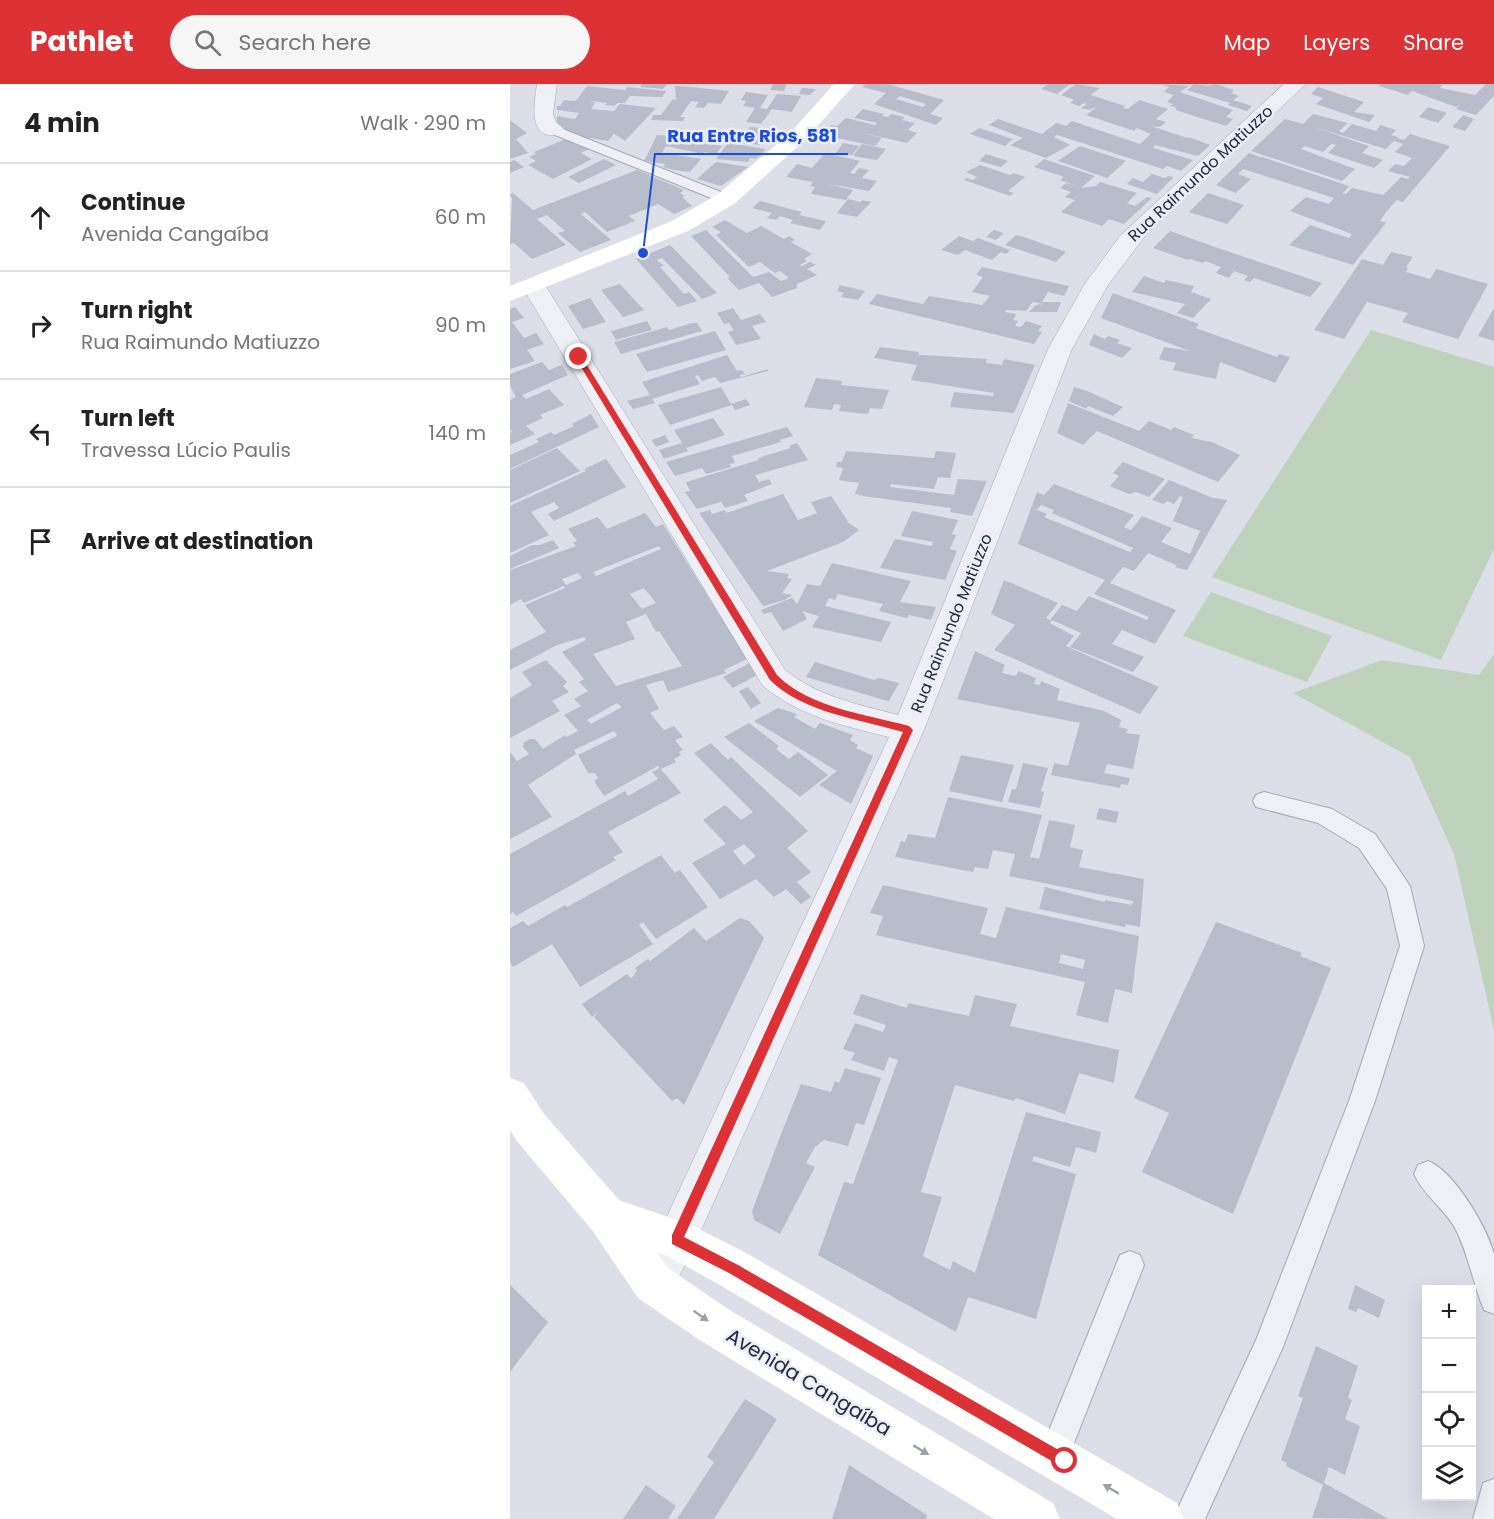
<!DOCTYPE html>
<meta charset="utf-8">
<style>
:root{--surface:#fff;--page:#f6f6f6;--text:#222;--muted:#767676;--line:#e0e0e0;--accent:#dc3236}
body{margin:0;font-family:Poppins,sans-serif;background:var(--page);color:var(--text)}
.controls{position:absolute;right:18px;bottom:18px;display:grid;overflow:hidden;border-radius:0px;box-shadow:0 6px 24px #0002}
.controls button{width:54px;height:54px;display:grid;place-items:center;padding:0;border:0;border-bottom:2px solid var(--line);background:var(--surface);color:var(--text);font:30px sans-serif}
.stop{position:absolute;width:18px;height:18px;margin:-14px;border:4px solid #dc3236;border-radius:50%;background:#fff}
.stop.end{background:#dc3236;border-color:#fff;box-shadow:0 2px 6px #0008}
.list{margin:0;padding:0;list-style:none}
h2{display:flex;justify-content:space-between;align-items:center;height:78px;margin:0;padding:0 24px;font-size:26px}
h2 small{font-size:20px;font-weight:400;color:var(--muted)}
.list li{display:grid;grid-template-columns:39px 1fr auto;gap:18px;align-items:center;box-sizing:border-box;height:108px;padding:0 24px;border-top:2px solid var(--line)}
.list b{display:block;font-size:22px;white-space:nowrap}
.list p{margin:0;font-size:20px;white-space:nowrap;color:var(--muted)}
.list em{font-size:20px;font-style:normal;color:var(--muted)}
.icon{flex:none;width:33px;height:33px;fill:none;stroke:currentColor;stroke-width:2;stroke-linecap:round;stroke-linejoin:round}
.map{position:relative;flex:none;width:984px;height:1435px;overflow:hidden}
header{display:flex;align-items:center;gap:36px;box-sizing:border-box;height:84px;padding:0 30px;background:var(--accent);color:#fff}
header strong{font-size:28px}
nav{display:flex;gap:33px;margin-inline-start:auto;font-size:21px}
.search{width:420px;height:54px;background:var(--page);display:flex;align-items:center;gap:15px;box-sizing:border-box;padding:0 21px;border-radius:33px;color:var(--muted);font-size:22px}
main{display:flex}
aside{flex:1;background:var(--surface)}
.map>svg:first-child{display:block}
.green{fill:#bfd3bc}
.building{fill:#b8bdcb;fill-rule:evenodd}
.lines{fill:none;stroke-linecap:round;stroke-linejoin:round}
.lane-casing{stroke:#a5a9b6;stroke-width:2}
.street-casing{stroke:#a5a9b6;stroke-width:1}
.lane{fill:#eff0f6;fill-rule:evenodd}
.street{fill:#eff0f6;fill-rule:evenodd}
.secondary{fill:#fff;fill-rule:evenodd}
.oneway{fill:#9ca0a9}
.route{fill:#dc3236}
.labels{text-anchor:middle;stroke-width:5;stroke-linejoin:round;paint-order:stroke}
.street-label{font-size:16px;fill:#242b40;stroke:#ebeef5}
.near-street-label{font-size:20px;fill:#242b40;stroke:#ebeef5}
.leader{fill:none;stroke:#1d4ed8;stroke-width:2}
.callout-dot{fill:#1d4ed8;stroke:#ebeef5;stroke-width:2}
.callout-label{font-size:18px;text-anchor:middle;font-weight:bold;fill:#1d4ed8;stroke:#ebeef5;stroke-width:5;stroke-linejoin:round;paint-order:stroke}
</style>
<header>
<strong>Pathlet</strong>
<div class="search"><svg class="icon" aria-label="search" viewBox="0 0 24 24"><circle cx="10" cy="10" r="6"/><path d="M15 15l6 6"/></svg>Search here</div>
<nav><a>Map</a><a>Layers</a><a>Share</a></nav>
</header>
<main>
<aside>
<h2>4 min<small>Walk · 290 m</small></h2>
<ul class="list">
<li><svg class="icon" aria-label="ahead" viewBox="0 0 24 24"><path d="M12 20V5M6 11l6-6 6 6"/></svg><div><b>Continue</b><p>Avenida Cangaíba</p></div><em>60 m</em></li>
<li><svg class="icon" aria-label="right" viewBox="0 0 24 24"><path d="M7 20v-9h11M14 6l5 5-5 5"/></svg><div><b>Turn right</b><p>Rua Raimundo Matiuzzo</p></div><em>90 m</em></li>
<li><svg class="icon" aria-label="left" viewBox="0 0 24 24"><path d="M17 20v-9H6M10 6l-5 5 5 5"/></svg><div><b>Turn left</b><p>Travessa Lúcio Paulis</p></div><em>140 m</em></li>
<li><svg class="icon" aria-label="arrive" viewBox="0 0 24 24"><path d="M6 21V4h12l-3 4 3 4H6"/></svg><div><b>Arrive at destination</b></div></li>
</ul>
</aside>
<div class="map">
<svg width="984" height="1435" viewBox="0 0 984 1435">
<rect width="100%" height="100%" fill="#dcdfe8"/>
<path class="green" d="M861,246L984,283V465L931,576L702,493Z
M701,508L822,552L797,598L673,552Z
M984,570V946L944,770L900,673L783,609L872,576L969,591Z"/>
<path class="building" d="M132,0H157L153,5L130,3Z
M263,0H277L274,7L260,6Z
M356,0H377L434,16L420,30L433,34L426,41L364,20L376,9L352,3ZM390,12L416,20L413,23L386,15Z
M538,0H560L547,10L531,5Z
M566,0L590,4L580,11L615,22L613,24L618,25L629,16L658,25L646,35L656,38L650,43L641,42L677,54L679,53L700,61L688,72L645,61L643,64L683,76L671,87L657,82L653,85L547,51L544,53L560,61L536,74L500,61L513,54L479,41L488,35L532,50L546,39L556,42L562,37L630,60L641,50L627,44L624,47L576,31L587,23L579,26L571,24L577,20L574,19L569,22L560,19L564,16L551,11Z
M650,0L679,2L670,8L723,26L716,33L723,35L716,42L665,26L667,24L660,22L663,20L657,18L664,11L654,8L659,3Z
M684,0L698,2L705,0L724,6L721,9L729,12L723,16L742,22L737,27L718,21L720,19L677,6Z
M870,0H928L932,1L930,4L965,11L976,0H984V12L966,31L946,25L950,21L946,23L902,7L898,11L869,2Z
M77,2L115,6L117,3L156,7L152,13L120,12L115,19H108L104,22L95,21L97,19L80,17L85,19L81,25L104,27L110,20L146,24L115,57L104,50L98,57L80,54L77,56L46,43L47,32L65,35L69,29L47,26V22H50L54,16L66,17Z
M165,2L181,3L219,7L211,20L198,19L194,24L185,23L189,18L181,17L170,33H175L173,37L141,36L143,31H151L163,15L166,16Z
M808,3L854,18L844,28L865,31L859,38L806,20L813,14L801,10Z
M292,4L306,5L300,11L289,10Z
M236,8L258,11L250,24L257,25L267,10L291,12L282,28L262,25L251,40L236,38L245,24L233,22L236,17L231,16Z
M918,23L937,29L928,39L909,33Z
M353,25L374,30L372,32L378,33L381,30L395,33L392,36L405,39L398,46L407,49L397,59L344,47L372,54L365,62L313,51L321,41L327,42L336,34L365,41L367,39L344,34Z
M803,30L838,39L829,47L833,49L842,40L866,47L870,41L886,46L881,51L888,53L887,54L894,56L900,50L940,62L893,118L887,116L876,128L870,137L876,139L843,181L779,161L800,141L839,154L842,150L780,127L796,113L819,120L824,114L733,85L728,90L741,95L726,109L706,101L739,69L750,73L748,74L752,73L839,102L833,109L836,110L842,104L873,111L891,93L898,95L900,93L878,87L885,80L894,82L902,74L885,68L893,60L884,57L876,65L804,43L859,62L852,69L873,76L864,84L818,69L826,61L821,60L813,68L795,62L791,65L845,85L832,97L741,67L775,35L793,40Z
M953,31L964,35L955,47L942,43Z
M0,36L17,49L6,55L18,69L0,75Z
M240,43L264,45L250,61L225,58Z
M469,44L503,55L495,62L460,50Z
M147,51L160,52L158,54L212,62L206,70L194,68L193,70L156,62L152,69L191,75L180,88L164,86L153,83L155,80L134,77Z
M56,55L79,65L71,69L82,75L43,95L18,81L26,77L19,73L26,70L24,68Z
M218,59L256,65L246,75L240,74L238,78L206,75Z
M333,59L349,62L342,71L326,69Z
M352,60L376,65L367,76L343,72Z
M570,62L616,77L597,94L548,77Z
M315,69L350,77L340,89L344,90L349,84L359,86L352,94L367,97L359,107L318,100L343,106L336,116L302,110L301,109L305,103L300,102L303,98L276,93L287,80L302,84Z
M476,70L498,77L491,83L469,77Z
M94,75L106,81L69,99L58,93Z
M534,75L585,92L571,104L586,102L590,98L627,109L617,119L625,122L637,113L642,114L614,140L599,135L592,142L551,128L565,116L555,113L561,108L550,104L556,99L565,101L550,96L554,93L524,83Z
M4,76L14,83L0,89V78Z
M206,78L238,83L211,102L187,95Z
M470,81L500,91L503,89L515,93L498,107L504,109L500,112L454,96L457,94L463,96L467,93L456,88Z
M127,86L174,106L170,109L175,112L172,113L182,122L164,130L148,120L119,132L125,137L97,148L75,128L71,130L101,156L70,168L48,149L55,147L37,131L27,135L56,161L22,175L4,159L0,160L2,115L0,110L3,109L23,126Z
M642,90L655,94L658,92L664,93L647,110L617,100L623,94L633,98Z
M698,109L734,121L717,140L679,128Z
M338,115L351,118L352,116L361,118L347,133L327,129Z
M250,117L292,128L289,131L316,137L310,146L280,139L283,136L270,132L266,136L257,134L262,129L242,124Z
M215,136L237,149L251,142L274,155L279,152L285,156L281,158L302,170L294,175L297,177L290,181L292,182L300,178L306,181L297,185L307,191L287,200V204L262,213L249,199L229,206L217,194L220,193L181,152L196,146L243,193L259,188L271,197L279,194L270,187L265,189L250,178L239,183L206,151L211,148L202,143Z
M484,146L494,149L486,156L476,153Z
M660,147L708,164L812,199L800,213L744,194L740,198L734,196L738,192L724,187L719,194L706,189L711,183L695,177L693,179L680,175L678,176L643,164Z
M506,151L514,153L556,168L546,178L495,161Z
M449,152L463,157L468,154L500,166L496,170L491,168L482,176L455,166L448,171L431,166Z
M160,161L199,201L207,209L192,215L152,174L147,176L154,182L150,183L174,210L179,208L187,217L168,223L126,175Z
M881,168L903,173L896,183L898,184L896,188L920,195L926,185L978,200L948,255L892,238L898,229L857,218L834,255L804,246L852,175L873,181Z
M472,183L559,202L554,212L538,208L532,218H551L547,228H519L526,221L533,220L523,218L516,227L496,226L495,228L506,230L503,236L508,237L505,242L511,243L516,237L532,242L528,247L532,248L524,260L359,220L367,210L413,220L419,212L472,221L480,212L462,208L473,193L466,191Z
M634,192L654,199L656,196L684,202L681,208L701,215L683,234L667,229L675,220L622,208Z
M110,200L134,226L113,233L91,206Z
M330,201L355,207L348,216L331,213L334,209L327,207Z
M603,209L689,240L686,244L722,257L767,273L769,270L780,273L765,299L710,278L706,295L663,286L666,279L649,275L654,263L680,267L591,234Z
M80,214L96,238L73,245L58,222Z
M5,223L14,234L2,238L14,254L26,249L34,260L17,266L25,277L0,285V225Z
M223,224L231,236L250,230L256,238L242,242L251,255L226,261L218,248L224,246L219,239L214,240L207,229Z
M984,224V257L968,252Z
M137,237L142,246L106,256L101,247Z
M182,239H187L192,247L111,270L104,258L157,243L159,246Z
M205,247L216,266L137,288L126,270Z
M584,250L595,255L598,252L610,256L607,259L622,264L612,274L579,261Z
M370,263L409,268L408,271H412L477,275L476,279L492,281L494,275L525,281L504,329L440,323L444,308L483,312L484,309L401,296L407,281L364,274Z
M217,271L227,287L232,286L235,290L230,291L231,293L258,285V287L210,299L205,293L192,297L188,291L185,292L190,300L142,315L145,319L123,325L117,317L140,311L132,298Z
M32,278L39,286L52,281L58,291L12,311L16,315L39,305L54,321L30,331L33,334L16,342L25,350L0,361V349L2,348L0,345V316L6,313L0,302V290Z
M306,294L332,297L331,301L379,306L372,325L360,324L358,330L329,327L331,321L324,320L322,326L294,323Z
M211,303L221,320L236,315L240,321L225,326L222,321L160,341L148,321Z
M564,303L577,307L613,323L603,332L578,322L576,325L559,317Z
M558,319L629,347L639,337L661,346L664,343L684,351L681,354L702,358L730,371L708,398L587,347L573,361L547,349Z
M81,330L89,343L0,385V371L29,358L26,355L41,348L44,351L64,342L62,340Z
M203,334L215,351L176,364L178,367L154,375L149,366L172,359L164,346Z
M277,343L283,352L270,356L271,358L222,372L225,379L219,380L221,383L196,390L192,384L165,392L156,378Z
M155,351L159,358L146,363L142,356Z
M287,359L298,376L245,391L249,398L259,395L262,400L234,411L238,417L215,424L211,418L187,425L175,408L180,407L176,398L249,376L248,374L281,364L279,362Z
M47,364L70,387L0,419V386Z
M336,367L424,374L426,367L446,369L440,394L428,393L424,405L381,400L380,403L444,411L448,395L477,397L462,432L440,428L441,424L353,412L345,410L349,399L329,396L333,384L326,383L327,378H332Z
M96,375L116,403L44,437L38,430L49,424L44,418L21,428L39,451L0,469V422L76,387L74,385Z
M613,378L655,395L639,413L626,408L619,410L600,402L609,392L603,389Z
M659,396L703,414L717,416L677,486L665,483L666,481L638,469L624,487L613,483L600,499L666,526L645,560L612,546L602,560L634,573L623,588L560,563L571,549L542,536L540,539L564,552L556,562L649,603L630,630L484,566L505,541L481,530L494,496L548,519L536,534L540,536L552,521L567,527L579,512L637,536L639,533L584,510L595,496L508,460L527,408L534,411L544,400L624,431L614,443L621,446L632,432L662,444L651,458L680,470L690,447L663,437L673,413L670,412L664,420L657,417L654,420L642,416ZM531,421L544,426L542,429L623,464L620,468L534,433L537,430L527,426Z
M273,410L288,436L307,429L301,418L321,412L339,439L349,446L333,458L257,487L279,490L277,494L282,495L272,509L282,511L275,516L253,522L189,429L200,426L202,430L215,426L216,429Z
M402,427L448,436L442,450L446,451L440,465L447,467L435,496L370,484L385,455L422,462L423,458L391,452Z
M135,429L146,443L153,440L237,575L214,586L216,589L158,608L153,596L136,601L149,625L140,629L154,646L164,642L173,653L165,656L173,666L169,668L171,671L164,675L166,678L151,685L148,682L94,712L84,697L88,694L85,689H78L68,671L107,652L104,647L64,666L66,670L18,701L42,733L0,755V668L7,677L19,670L12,662L14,661L13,659L20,655H25L33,665L55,651L56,653L68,647L54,631L71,622L64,615L78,607L69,598L74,595L52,568L76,556L74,553L47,561L0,586V566L36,548L15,521L55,504L54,502L14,519L11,515L0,521V486L66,462L63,458L67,457L58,445L88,433L97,445ZM149,462L151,465L86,492L83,488ZM68,489L72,494L56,501L52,495ZM134,504L146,519L132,525L120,510ZM136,530L146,548L149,547L172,582L106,602L83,570L125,555L116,538ZM107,619L112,623L81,640L77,636Z
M43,456L49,464L0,485V472L22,461H30Z
M322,479L401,497L390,518L426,523L421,536L399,531L397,534L369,527L373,520L328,510L325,516L319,514L315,522L381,538L371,558L302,543L309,532L292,527L297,535L273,547L261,528L254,530L251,526L282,514L287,520L297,500L310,502Z
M465,567L495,581L492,589L505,592L509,587L526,594L524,600L530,601L531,597L550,605L547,616L594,627L611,636L609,643L618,645L616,649L630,651L623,685L597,680L594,689L620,694L618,701L611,700L610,704L541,691L544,679L558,682L570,639L447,615Z
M36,576L57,598L53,602L59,608L42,617L50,627L0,654V614L22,601L12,588Z
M305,578L364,596L369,594L389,599L379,617L374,616L296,593Z
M240,579L247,591L223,604L213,593Z
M238,603L251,619L241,625L229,607Z
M268,624L287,630L284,633L305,645L310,639L343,651L340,656L348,661L346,664L363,672L341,720L309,701L327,687L244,637Z
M239,639L269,662L266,665L279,675L288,668L318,691L290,713L214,653Z
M201,659L218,676L221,673L298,747L277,764L301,788L287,798L301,813L291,820L276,805L264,813L246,795L210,815L182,779L216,760L193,736L215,721L231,736L243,728L184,669ZM234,760L246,772L234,781L223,767Z
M451,671L504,681L492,718L439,707Z
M513,679L538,684L531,707L534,708L530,724L498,718L502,705H506Z
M150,684L171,709L98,748L113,768L103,773L106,776L6,832L3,828L0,830V770L115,707L118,712L148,695L142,688Z
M438,713L532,731L520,773L529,775L539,736L565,741L560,763L573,766L569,783L634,795L630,843L616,840L615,843L529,825L535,803L595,818V816L622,821L623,817L499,792L505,770L483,766L478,785L465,783L463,788L385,773L391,757L395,758L398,750L425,754Z
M589,724L609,728L606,739L586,735Z
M151,771L165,789L170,786L198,823L146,855L133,838L129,841L143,860L70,903L42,860L3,883L0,878V844L13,837L18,842L55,821L57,823Z
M373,801L478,824L470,850L486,854L496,823L629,852L622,909L605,905L598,939L566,931L575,898L366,851L373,832L360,829ZM551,870L575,876L573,885L549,879Z
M230,834L239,837L254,854L174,1021L167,1014L162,1017L84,933L88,928L82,933L72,920L117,890L121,894L125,891L124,890L127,887L125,884L138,875L140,877L184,844L196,857Z
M706,838L792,869L790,872L821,884L723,1130L632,1088L659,1029L624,1014Z
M351,910L397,924L398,919L459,932L465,911L507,920L500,942L609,966L604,999L569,989L555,1030L506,1014L504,1017L445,1001L411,1108L432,1113L413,1172L440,1186L443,1177L465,1189L516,1028L591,1048L586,1069L566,1063L560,1083L524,1072L522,1077L566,1090L526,1235L458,1213L446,1248L308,1171L334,1098L343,1100L388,976L379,973L374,987L341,976L345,969L333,965L345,939L373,948L376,941L343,930Z
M335,984L371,994L354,1041L346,1039L338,1062L314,1056L305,1063L296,1079L305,1083L270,1150L244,1136L242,1127L273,1045L291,1000L321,1008L325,997L329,999Z
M0,1201L38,1238L0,1288Z
M845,1201L875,1216L869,1234L848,1224L846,1228L838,1225Z
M806,1262L848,1282L838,1314L842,1316L835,1335L850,1342L835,1391L819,1383L814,1399L879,1435L802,1434L813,1401L776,1382L777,1379L771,1376L793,1314L788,1312Z
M235,1315L267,1335L204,1435H167L204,1378L197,1373Z
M339,1381L417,1431L416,1435H322Z
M136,1401L166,1422L158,1435H113Z"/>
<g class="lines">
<g class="lane-casing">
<path id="lane" d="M45,42L221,112L224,115L216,120L211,118L40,49L38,46Z
M754,708L822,725L865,750L900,802L914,862L865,1017L773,1263L695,1435H663L746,1256L839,1017L890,862L877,805L849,764L808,739L746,723L743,717L746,711Z
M918,1077C944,1087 977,1143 984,1170C984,1188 984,1212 984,1230L974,1226C963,1200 959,1172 946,1146C936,1126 914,1112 904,1090L908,1081Z
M620,1167L630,1171L634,1181L555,1382L544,1386L533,1382L529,1371L610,1171Z
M984,1395V1435H963L973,1399Z"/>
</g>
<g class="street-casing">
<path id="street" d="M27,0H47L43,30L46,38L55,46L52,50C17,59 24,21 27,0Z
M774,0H796L638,148L598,201L562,265L414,646L181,1169L158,1214L143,1220L128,1214L122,1199L153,1141L379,653C334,642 289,632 253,602L11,201L15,196L23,194L31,196L35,201L275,586C309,613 347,620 388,631L538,265L574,201L610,152Z"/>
</g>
<use href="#lane" class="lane"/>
<use href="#street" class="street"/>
<path class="secondary" d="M324,0H345L294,57L224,120L178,147L0,217V202L162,137L208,110L280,49Z
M0,994L14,999L34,1030L109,1116L181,1141L238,1170L667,1419L674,1435H607L208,1200L158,1172L146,1168L158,1184L218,1225L543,1419L550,1435H484L188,1255L128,1214L82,1146L6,1056L0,1046Z"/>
</g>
<defs><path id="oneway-solid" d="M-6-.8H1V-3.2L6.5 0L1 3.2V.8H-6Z" transform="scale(1.5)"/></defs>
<g class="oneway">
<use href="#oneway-solid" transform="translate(191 1232) rotate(35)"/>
<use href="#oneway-solid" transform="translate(411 1366) rotate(31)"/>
<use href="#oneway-solid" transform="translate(601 1405) rotate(-149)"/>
</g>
<path class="route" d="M69,271L72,273L267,591C300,624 355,630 399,642L403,646L174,1153L228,1181L559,1372L561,1377L559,1382L555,1383L550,1382L219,1189L162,1160V1151L393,648C349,635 294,629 260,596L65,273Z"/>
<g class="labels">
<g class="street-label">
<text transform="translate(690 89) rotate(-43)" y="6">Rua Raimundo Matiuzzo</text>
<text transform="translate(441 539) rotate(-68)" y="6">Rua Raimundo Matiuzzo</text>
</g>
<g class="near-street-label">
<text transform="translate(299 1298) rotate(31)" y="7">Avenida Cangaíba</text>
</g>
</g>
<path class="leader" d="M133 169L145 70H338"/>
<circle class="callout-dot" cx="133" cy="169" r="6"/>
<g class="callout-label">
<text x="242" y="58">Rua Entre Rios, 581</text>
</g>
</svg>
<div class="controls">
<button>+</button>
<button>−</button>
<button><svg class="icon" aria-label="locate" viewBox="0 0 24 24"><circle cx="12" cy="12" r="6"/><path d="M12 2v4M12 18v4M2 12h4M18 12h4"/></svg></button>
<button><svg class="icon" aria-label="layers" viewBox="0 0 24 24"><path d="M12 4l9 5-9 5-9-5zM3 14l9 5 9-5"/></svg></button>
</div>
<div class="stop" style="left:555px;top:1377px"></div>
<div class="stop end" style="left:69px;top:273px"></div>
</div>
</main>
